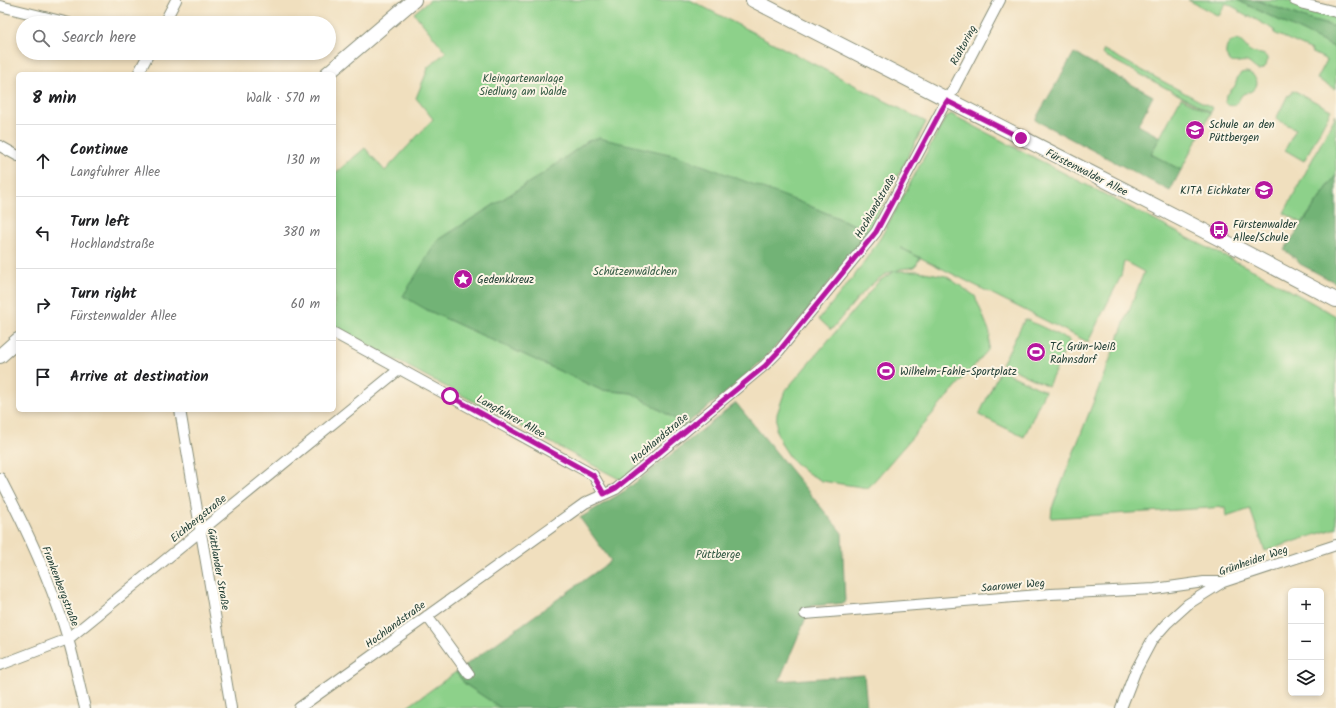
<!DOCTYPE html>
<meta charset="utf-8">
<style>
:root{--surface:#fff;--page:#f2f2f2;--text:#202124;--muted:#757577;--line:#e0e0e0}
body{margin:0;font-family:Kalam,sans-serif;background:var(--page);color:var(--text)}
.controls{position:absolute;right:12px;bottom:12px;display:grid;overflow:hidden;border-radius:6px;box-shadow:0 2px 6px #0003}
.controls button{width:36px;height:36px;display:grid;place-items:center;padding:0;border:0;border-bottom:1px solid var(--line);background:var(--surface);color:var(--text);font:20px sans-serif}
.stop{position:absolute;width:12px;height:12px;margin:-9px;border:3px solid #b5179e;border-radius:50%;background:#fff}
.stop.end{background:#b5179e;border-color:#fff;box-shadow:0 1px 4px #0008}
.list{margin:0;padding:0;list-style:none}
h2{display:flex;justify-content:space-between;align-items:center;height:52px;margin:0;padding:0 16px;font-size:17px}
h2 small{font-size:13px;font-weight:400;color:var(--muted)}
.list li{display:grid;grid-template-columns:26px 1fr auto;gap:12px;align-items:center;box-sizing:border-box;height:72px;padding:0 16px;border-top:1px solid var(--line)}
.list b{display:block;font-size:15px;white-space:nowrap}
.list p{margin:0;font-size:13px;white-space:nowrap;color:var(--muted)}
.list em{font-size:13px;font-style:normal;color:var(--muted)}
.icon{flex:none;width:22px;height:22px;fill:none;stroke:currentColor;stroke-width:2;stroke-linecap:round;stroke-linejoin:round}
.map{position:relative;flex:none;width:1336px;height:708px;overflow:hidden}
.search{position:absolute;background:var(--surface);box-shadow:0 2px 6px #0003;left:16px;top:16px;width:320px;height:44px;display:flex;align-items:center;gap:10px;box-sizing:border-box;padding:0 14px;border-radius:22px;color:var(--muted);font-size:15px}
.panel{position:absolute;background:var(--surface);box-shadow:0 2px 6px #0003;left:16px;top:72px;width:320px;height:340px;border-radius:6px}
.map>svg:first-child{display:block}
.green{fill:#8dd18a;stroke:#56875f}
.forest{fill:#72b376;stroke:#487855}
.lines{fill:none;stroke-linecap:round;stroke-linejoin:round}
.street-casing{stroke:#888e79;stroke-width:12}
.secondary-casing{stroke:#888e79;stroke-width:16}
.street{stroke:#fff;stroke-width:10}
.secondary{stroke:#fff;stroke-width:14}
.route{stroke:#b5179e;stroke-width:5}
.labels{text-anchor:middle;stroke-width:4;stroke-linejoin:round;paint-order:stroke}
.street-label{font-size:11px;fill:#1f3d34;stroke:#fcf5e5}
.park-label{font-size:11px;fill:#355b45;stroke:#fcf5e5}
.poi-label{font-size:11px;fill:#1f3d34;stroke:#fcf5e5;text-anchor:start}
</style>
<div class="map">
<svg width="1336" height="708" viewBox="0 0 1336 708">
<rect width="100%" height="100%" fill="#fcf5e5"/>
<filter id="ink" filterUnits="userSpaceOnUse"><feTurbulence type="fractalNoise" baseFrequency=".025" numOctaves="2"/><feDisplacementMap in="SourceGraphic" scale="8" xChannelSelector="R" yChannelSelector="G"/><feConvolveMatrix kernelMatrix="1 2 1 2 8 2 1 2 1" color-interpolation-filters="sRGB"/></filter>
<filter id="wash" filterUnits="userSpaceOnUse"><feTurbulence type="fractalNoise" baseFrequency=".012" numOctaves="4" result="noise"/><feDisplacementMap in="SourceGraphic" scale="16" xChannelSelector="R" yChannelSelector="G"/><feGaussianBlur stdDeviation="0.9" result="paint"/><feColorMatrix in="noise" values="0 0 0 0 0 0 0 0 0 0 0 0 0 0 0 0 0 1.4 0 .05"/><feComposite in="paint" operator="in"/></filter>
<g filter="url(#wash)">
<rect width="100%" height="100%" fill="#f0dfbe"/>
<path class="green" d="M430,0H690L926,122L869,231L805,204L599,138L588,141L544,173L437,241L427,310L601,390L632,393L685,425L621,480L334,327V174L365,148L385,171L433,119L416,98L428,69L427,68L446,52L414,13Z
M1188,0H1237L1336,48V89L1317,79L1327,60L1311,52L1312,50L1274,33L1275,30L1251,17V16L1249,15L1248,17L1239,12V10L1226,3L1219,16Z
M1256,0H1287L1303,6L1336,15V27L1313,21Z
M1237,40C1244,42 1245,47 1250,51C1258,56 1271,50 1266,66L1263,69L1258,70C1254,68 1252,65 1249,63C1241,58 1231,69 1226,55C1225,47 1229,41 1237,40Z
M1104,50L1213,108L1211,112L1102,54Z
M1246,72C1254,73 1261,82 1254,89C1251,93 1245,92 1242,95C1237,101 1238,108 1228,105L1225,101L1226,96L1235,86L1238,76L1241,73Z
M1293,90L1331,110L1304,161L1285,150L1296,129L1276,119L1288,95L1290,96Z
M1181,98L1211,113L1181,170L1151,154Z
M951,114L1188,238L1259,273L1336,316V528L1265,551L1250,509L1226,517L1225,507L1051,518L1052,508L1144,272L1124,261L1121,276L1088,342L901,248L920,258L915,267L900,269L896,271H918L946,276L975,296L990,333L988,350L868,488L822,481L804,471L791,459L782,445L776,431L777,414L785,391L879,281L895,271C874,274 846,313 831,330L819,319L855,275L881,237L946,117Z
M1336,115V175L1302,223L1284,213Z
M1025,319L1070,340L1048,386L1002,364Z
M1000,370L1045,391L1024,437L979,415Z
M456,672L465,684L501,708H406Z"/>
<path class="forest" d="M1237,0H1256L1313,21L1336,27V48Z
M1074,53L1153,96L1138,125L1160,137L1151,154L1181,170L1170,191L1035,120Z
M599,138L678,156L805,204L869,231L804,315L766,357L726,393L685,425L632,393L601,390L427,310L403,296L437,241L544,173L588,141Z
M1336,175V283L1300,264L1295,258L1284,250Z
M736,403L842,533L845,603L811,606L779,681L864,675L867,708H501L465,684L456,672L611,561L580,518L626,490Z"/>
</g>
<g filter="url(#ink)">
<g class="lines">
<g class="street-casing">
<path id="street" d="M1294,0L1304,4L1336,12
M0,6L69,23
M164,23L176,0
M138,74L149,53
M0,146L18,156
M334,333L593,475L604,494
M180,410L231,708
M0,478C27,530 52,583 68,639C75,662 79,685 85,708
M805,614L1051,594L1155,589L1204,582H1223
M427,616L469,674
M0,665L68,639L396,372L399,368
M299,708L585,503L616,489L623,483L765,365L779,351L807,316L876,232L942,109L954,88L1000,0
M1121,708L1135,672L1152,640L1167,623L1188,604L1223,582L1336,545"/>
</g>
<g class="secondary-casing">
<path id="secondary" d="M753,0L1218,238L1336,300
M327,74L414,0
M0,356L18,340"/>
</g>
<use href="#street" class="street"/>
<use href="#secondary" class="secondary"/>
</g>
</g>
<g class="lines" filter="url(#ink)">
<path class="route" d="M450,396L593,475L604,494L616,488L765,366L779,351L876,232L942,109L947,101L1021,138"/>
</g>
<defs>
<g id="school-disc" transform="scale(1)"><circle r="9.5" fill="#b5179e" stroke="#fcf5e5"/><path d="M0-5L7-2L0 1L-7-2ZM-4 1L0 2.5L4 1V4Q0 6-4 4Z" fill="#fff"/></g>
<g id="bus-disc" transform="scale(1)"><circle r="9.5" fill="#b5179e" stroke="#fcf5e5"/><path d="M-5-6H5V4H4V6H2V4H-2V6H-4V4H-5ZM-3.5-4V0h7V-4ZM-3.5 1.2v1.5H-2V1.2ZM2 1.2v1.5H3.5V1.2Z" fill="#fff"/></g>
<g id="sight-disc" transform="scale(1)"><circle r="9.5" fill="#b5179e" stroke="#fcf5e5"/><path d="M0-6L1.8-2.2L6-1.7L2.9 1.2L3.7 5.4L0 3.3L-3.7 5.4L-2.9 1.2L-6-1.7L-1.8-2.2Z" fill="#fff"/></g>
<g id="stadium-disc" transform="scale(1)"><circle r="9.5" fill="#b5179e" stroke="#fcf5e5"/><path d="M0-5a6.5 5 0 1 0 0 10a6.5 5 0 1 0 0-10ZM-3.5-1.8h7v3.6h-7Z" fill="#fff"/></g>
</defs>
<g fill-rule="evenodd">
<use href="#school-disc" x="1195" y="130"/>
<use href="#school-disc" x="1264" y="190"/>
<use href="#bus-disc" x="1219" y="230"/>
<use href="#sight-disc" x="463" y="279"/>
<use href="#stadium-disc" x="1036" y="352"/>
<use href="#stadium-disc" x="886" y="371"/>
</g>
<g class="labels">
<g class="street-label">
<text transform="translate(963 45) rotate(-62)" y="4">Rialtoring</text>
<text transform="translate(1087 172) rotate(27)" y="4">Fürstenwalder Allee</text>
<text transform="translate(875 206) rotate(-60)" y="4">Hochlandstraße</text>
<text transform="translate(511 416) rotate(29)" y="4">Langfuhrer Allee</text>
<text transform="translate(659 438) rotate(-40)" y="4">Hochlandstraße</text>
<text transform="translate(198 518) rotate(-39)" y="4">Eichbergstraße</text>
<text transform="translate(1253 560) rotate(-19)" y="4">Grünheider Weg</text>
<text transform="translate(219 569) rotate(80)" y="4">Güttlander Straße</text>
<text transform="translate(1013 585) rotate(-5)" y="4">Saarower Weg</text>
<text transform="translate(61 586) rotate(69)" y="4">Frankenbergstraße</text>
<text transform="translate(395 624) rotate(-36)" y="4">Hochlandstraße</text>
</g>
<g class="park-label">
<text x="523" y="82">Kleingartenanlage<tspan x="523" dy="13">Siedlung am Walde</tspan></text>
<text x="635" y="275">Schützenwäldchen</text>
<text x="718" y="558">Püttberge</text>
</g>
<g class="poi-label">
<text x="1209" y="128">Schule an den<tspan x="1209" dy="13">Püttbergen</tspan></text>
<text x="1250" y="194" text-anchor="end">KITA Eichkater</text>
<text x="1233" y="228">Fürstenwalder<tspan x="1233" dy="13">Allee/Schule</tspan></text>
<text x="477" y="283">Gedenkkreuz</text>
<text x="1050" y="350">TC Grün-Weiß<tspan x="1050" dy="13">Rahnsdorf</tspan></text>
<text x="900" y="375">Wilhelm-Fahle-Sportplatz</text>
</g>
</g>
</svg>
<div class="controls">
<button>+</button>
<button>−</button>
<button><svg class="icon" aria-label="layers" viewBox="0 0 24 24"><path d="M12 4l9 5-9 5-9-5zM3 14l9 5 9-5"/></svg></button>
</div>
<div class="stop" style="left:450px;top:396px"></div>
<div class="stop end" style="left:1021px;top:138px"></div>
<div class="search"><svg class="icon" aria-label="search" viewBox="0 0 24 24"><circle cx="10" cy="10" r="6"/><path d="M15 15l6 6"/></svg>Search here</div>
<section class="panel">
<h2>8 min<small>Walk · 570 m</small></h2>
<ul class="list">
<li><svg class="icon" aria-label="ahead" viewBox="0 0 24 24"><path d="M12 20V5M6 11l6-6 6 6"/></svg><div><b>Continue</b><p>Langfuhrer Allee</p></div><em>130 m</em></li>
<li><svg class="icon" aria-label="left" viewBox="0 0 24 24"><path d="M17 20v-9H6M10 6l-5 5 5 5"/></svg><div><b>Turn left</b><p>Hochlandstraße</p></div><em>380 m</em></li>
<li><svg class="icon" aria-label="right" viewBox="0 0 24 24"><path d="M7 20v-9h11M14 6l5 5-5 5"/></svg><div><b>Turn right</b><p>Fürstenwalder Allee</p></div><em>60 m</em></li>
<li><svg class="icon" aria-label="arrive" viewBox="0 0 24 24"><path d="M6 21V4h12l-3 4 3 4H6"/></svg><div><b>Arrive at destination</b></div></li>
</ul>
</section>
</div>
